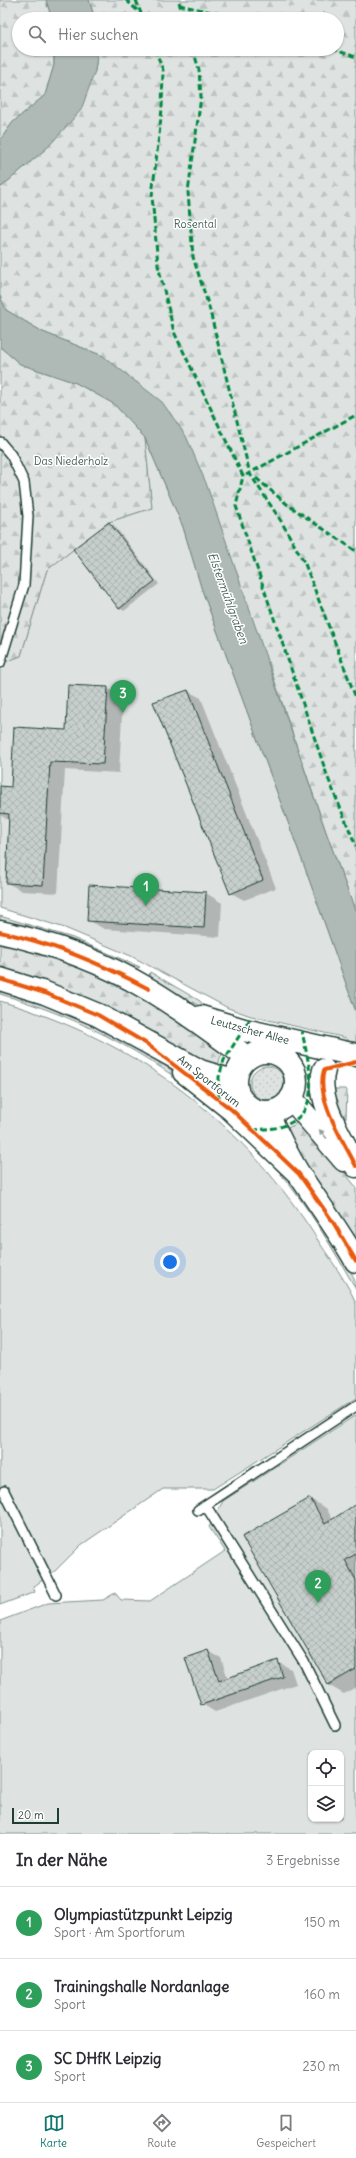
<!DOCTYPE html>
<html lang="de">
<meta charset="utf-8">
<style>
:root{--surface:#fff;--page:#f2f2f3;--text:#2b2b33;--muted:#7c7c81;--line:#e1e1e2;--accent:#0f766e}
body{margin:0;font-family:Delius,sans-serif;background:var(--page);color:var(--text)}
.controls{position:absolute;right:12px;bottom:12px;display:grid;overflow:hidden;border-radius:8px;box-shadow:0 1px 3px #0004}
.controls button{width:36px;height:36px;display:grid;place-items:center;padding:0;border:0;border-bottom:1px solid var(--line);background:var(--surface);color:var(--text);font:20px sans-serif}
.scale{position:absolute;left:12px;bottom:10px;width:47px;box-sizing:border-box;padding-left:4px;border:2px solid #1f3d34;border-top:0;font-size:11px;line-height:14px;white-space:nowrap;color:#1f3d34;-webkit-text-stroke:3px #fff;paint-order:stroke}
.you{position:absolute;left:170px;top:1262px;width:14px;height:14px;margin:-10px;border:3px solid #fff;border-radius:50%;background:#1a73e8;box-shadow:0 0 0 6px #1a73e833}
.badge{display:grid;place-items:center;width:26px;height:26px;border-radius:50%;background:var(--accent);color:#fff;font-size:13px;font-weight:700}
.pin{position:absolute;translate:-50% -33px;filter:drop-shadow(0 1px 2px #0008)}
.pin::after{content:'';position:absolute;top:21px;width:14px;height:12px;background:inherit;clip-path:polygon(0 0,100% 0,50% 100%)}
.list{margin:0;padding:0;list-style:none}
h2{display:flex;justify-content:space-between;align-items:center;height:52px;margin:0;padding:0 16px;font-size:17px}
h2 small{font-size:13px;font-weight:400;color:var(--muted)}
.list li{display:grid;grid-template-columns:26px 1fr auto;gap:12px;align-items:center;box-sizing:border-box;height:72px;padding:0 16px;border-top:1px solid var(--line)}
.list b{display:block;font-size:15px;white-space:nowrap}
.list p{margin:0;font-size:13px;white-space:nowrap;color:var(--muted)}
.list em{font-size:13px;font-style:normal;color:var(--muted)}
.icon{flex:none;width:22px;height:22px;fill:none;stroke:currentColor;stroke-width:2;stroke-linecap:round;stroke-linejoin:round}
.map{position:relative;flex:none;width:356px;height:1834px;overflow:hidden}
.search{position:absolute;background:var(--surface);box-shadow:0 1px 3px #0004;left:12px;right:12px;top:12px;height:44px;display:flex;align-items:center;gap:10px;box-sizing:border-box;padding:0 14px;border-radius:22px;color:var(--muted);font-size:15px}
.sheet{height:268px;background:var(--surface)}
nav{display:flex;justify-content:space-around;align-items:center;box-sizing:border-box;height:56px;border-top:1px solid var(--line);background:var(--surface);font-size:11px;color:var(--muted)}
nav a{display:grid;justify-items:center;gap:2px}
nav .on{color:var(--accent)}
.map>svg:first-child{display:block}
.grass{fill:url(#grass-dots);stroke:#7e908b}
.forest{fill:url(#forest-firs);stroke:#7e908b}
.park{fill:#dee3e2;stroke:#7e908b;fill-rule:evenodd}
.water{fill:#afbab7;stroke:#758883}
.shadow{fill:#0003}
.building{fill:url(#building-cross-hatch);stroke:#1f3d34}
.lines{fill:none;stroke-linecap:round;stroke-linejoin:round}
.lane-casing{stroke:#1f3d34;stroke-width:12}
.secondary-casing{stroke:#1f3d34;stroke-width:25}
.lane{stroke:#fff;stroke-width:9}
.secondary{stroke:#fff;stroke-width:22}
.quiet{stroke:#00873e;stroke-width:3;stroke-dasharray:6 3;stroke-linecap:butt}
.cycleway-casing{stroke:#fff;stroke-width:6}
.cycleway{stroke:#e8590c;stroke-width:4}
.oneway{fill:#8f9e9a}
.labels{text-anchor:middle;stroke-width:3;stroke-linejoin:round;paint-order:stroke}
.park-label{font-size:11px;fill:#455e57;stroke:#fff}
.street-label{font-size:11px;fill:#1f3d34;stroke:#fff}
.water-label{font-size:12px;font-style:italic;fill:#4a625b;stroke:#fff}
</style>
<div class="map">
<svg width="356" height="1834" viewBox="0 0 356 1834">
<defs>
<pattern id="grass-dots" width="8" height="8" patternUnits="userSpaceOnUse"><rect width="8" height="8" fill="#dee3e2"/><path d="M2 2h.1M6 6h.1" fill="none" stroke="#bec4c2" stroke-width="1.8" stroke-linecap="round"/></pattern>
<pattern id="forest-firs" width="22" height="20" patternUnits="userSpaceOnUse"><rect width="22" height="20" fill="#dee3e2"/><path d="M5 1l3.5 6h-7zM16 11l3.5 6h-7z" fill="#bec4c2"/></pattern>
<pattern id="building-cross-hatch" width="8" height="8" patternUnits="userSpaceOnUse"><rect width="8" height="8" fill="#c7cfcc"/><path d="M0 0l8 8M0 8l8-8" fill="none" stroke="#aab3b0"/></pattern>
</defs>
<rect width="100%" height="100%" fill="#fff"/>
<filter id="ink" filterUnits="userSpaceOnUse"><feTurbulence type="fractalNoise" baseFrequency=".025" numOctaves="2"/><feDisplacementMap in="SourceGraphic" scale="8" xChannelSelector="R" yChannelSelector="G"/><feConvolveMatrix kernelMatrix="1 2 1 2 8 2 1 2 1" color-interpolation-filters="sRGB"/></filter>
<g filter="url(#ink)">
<path class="grass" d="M250 1083a17 17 0 1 1 34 0a17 17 0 1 1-34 0Z"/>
<path class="forest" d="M0,0H46L52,19H19V49H54V65L45,95L13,122L0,140Z
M89,0H356V913L326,832L269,664L103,356L43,332L6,310L0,296V188L48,147L95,71L98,49H337V19H95Z
M0,347L20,364L76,383L114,404L145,438L152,508L109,522L47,570L21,656L0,664Z
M0,916L73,938L140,967L134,969L51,935L0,920Z
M0,938L42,951L127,986L226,1048L220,1058L217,1071L0,971Z
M150,972L200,1001L208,1011L149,977Z
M0,990C137,1030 249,1110 325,1231C335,1246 356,1273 356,1289C333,1249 309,1208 280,1173C205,1085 110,1026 0,994Z
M332,1089H346L347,1091L346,1118H341Z
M303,1120L356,1187V1246L282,1131Z"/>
<path class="park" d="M145,438L183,527L202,590L305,868L356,1012V1042H350L346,1038L251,1016L228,1008L131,956L65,928L0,908V664L21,656L47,570L109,522L152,508Z
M0,1001C140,1042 244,1122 321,1245C329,1257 354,1293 356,1305C356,1313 356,1323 356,1332C356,1354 356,1376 356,1398L213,1489H163L81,1545L55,1571L33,1587L35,1592L0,1605Z
M356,1415V1834H0V1621L48,1603L103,1600L115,1593L121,1600L150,1601L225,1551L209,1527L223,1501ZM311,1753H341V1819H311Z"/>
<path class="water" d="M46,0H89L95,19H52Z
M54,49H98L95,71L81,110L48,147L0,188V140L13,122L45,95L54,65Z
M0,296L6,310L43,332L103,356L162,402L186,436L206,483L326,832L356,913V1012L305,868L202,590L183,527L145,438L114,404L76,383L20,364L0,347Z"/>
<path class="shadow" d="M109,523L114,525L159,584L124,611L120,608Z
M107,688L123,697L119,773L65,770L58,893L22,891L7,883L10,821L0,815V787L12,788Z
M188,691L201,698L276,888L244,900L231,893Z
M206,893L222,903L220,937L104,929L88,920Z
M310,1499L326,1508L333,1520L356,1506V1687L344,1694L328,1685Z
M208,1651L221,1658L228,1679L278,1662L291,1669L296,1684L215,1712L202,1704Z"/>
<path class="building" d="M109,522L155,581L119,609L73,549Z
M68,685L108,687L103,764L50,762L43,885L6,883L9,814L0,813V786L11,787L14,727L66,730Z
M188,690L263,880L230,894L153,702Z
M89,885L206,892L204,928L87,921Z
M310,1498L325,1524L356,1504V1554L345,1560L356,1580V1669L328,1685L242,1537Z
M208,1650L219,1681L278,1660L283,1677L201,1705L185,1658Z"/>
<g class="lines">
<g class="lane-casing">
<path id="lane" d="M0,442L11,455L24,482L28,516L24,585L0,663
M4,1491L56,1595
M206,1506L304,1662L335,1725
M198,1510L356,1406"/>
</g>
<g class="secondary-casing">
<path id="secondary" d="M0,932C51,943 103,962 148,989C182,1009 215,1034 248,1058
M0,979L45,993L98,1015L200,1071L236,1082
M201,1017L244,1030L356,1055
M236 1082a30 30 0 1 1 60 0a30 30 0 1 1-60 0Z
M324,1070C315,1099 343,1140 356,1166
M184,1072L232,1110L299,1174
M291,1098L344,1160
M267,1112C277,1133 286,1154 299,1174C318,1203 339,1231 356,1261"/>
</g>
<use href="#lane" class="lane"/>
<use href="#secondary" class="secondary"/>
<path class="quiet" d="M126,0L139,12
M136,0L143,19
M179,2L184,19
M179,5L245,19
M155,49L163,70L162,109L152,196L158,265L174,332L243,476L236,506L328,778L356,846
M193,49L199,70L201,97L188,192L193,257L209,307L250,474L281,521L305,564L356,698
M332,49L356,57
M246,475L356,415
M256,478L288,505L356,551
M219,1099V1077L224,1060L250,1019
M253,1130C262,1129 271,1129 280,1127C326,1114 308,1064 302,1031"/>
<g class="cycleway-casing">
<path id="cycleway" d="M0,932C52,943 102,964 149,989
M0,979L45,993L98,1015L147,1044L232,1110L299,1174L333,1222L356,1261
M356,1062L324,1070C315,1099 343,1140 356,1166"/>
</g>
<use href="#cycleway" class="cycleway"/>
</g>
<defs><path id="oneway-solid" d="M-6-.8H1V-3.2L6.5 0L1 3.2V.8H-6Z"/></defs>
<use class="oneway" href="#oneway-solid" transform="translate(323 1134) rotate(-131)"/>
</g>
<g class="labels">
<g class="park-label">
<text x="195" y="228">Rosental</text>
<text x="71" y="465">Das Niederholz</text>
</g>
<g class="street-label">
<text transform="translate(250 1030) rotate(15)" y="4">Leutzscher Allee</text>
<text transform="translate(209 1081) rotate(38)" y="4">Am Sportforum</text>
</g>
<g class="water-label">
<text transform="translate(228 598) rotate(70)" y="4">Elstermühlgraben</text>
</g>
</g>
</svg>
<div class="controls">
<button><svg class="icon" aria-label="locate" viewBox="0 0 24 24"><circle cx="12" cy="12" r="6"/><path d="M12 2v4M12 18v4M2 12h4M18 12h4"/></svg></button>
<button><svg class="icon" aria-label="layers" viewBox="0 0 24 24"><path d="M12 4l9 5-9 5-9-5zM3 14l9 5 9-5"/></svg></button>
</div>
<div class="scale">20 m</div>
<div class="you"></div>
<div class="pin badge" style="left:146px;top:906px;background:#2e9e5b">1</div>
<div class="pin badge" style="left:318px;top:1603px;background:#2e9e5b">2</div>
<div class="pin badge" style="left:123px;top:713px;background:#2e9e5b">3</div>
<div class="search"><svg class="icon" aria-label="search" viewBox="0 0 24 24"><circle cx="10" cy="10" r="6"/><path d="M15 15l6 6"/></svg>Hier suchen</div>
</div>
<section class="sheet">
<h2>In der Nähe<small>3 Ergebnisse</small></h2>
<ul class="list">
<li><span class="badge" style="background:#2e9e5b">1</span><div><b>Olympiastützpunkt Leipzig</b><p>Sport · Am Sportforum</p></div><em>150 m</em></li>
<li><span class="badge" style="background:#2e9e5b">2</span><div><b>Trainingshalle Nordanlage</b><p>Sport</p></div><em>160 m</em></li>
<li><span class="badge" style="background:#2e9e5b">3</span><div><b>SC DHfK Leipzig</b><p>Sport</p></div><em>230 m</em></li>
</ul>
</section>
<nav>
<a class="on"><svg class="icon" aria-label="map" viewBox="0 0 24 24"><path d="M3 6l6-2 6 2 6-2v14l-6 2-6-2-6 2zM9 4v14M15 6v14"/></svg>Karte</a>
<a><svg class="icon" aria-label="directions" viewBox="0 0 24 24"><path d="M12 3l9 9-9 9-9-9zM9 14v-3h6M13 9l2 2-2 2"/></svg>Route</a>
<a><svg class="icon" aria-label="saved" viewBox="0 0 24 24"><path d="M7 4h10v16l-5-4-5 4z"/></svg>Gespeichert</a>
</nav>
